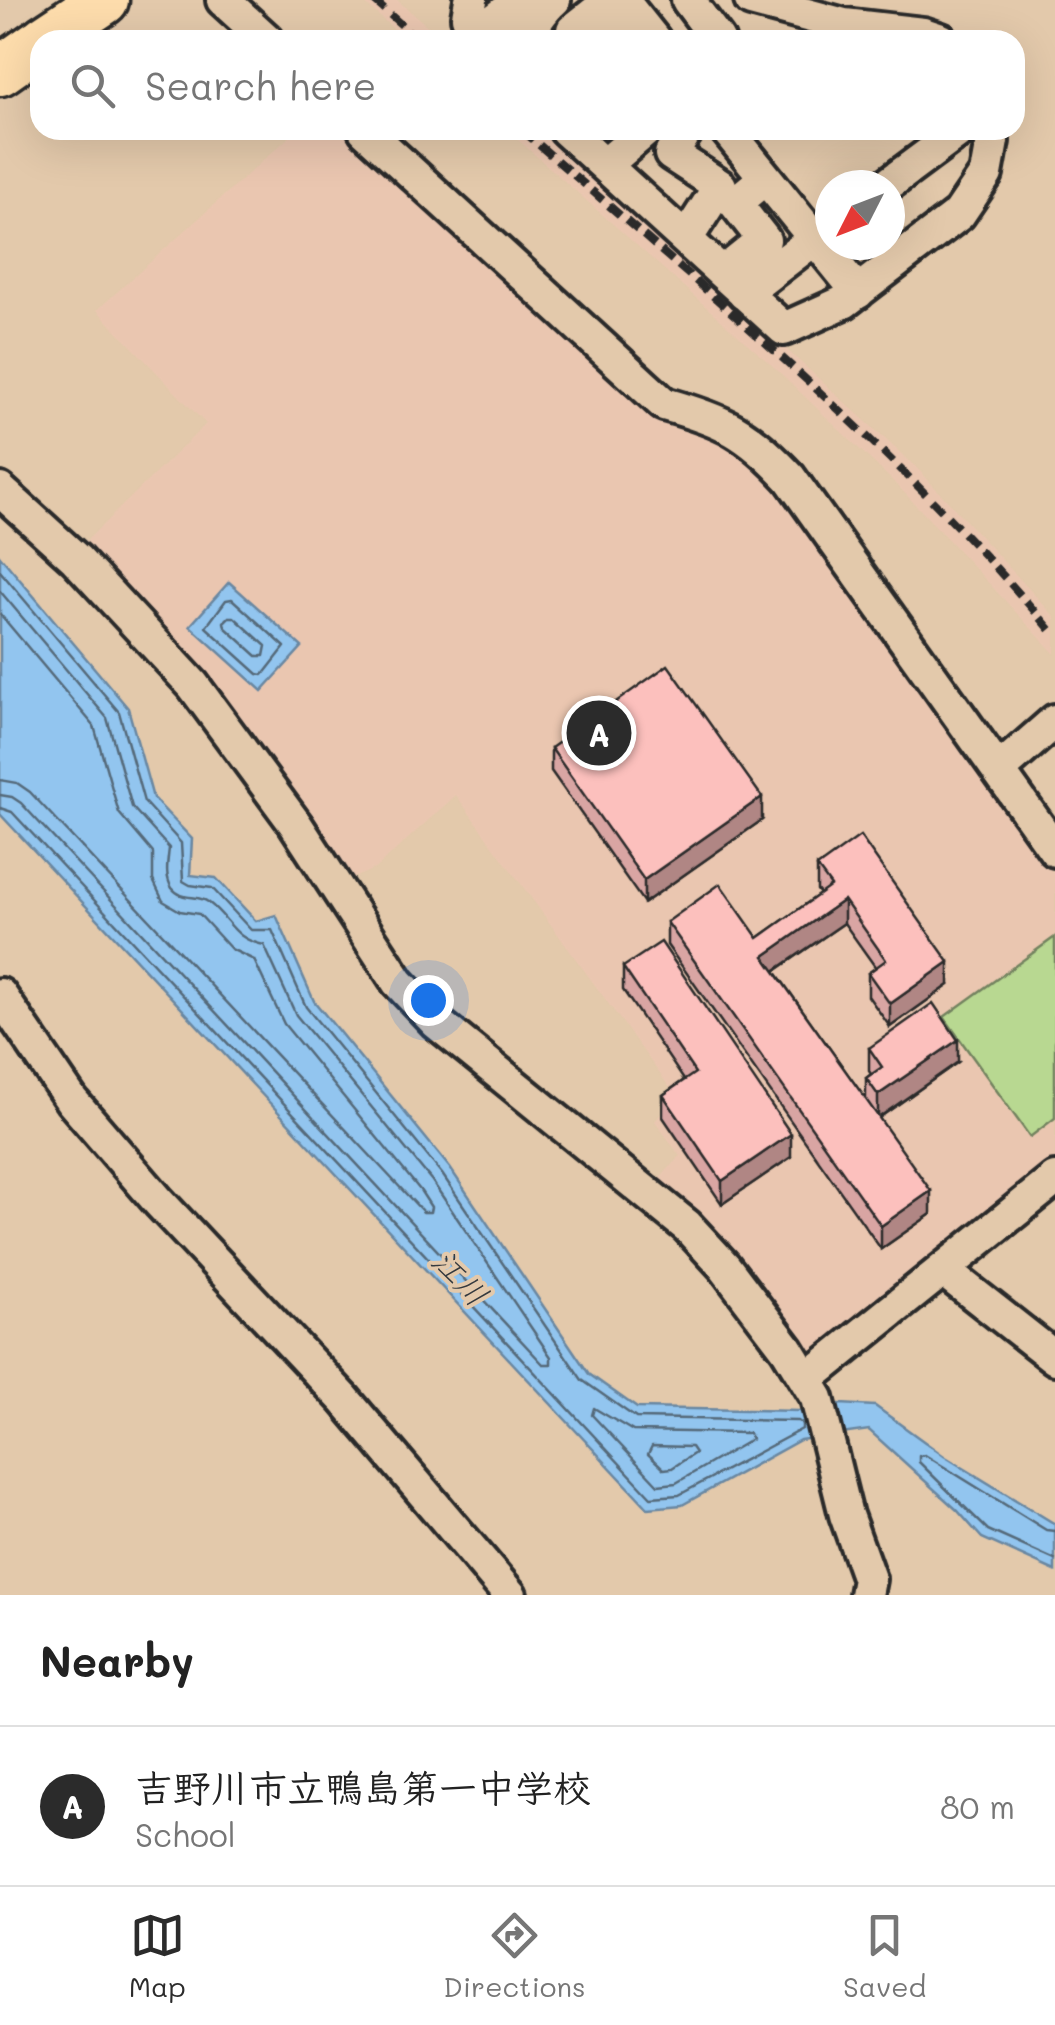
<!DOCTYPE html>
<meta charset="utf-8">
<style>
:root{--surface:#fff;--page:#f6f6f6;--text:#222;--muted:#767676;--line:#e0e0e0;--accent:#2b2b2b}
body{margin:0;font-family:Mali,"Klee One",sans-serif;background:var(--page);color:var(--text)}
.compass{position:absolute;left:815px;top:170px;width:90px;height:90px;border-radius:50%;background:var(--surface);box-shadow:0 10px 40px #0002;rotate:228deg}
.you{position:absolute;left:428px;top:1000px;width:35px;height:35px;margin:-25px;border:8px solid #fff;border-radius:50%;background:#1a73e8;box-shadow:0 0 0 15px #1a73e833}
.badge{display:grid;place-items:center;width:65px;height:65px;border-radius:50%;background:var(--accent);color:#fff;font-size:32px;font-weight:700}
.pin{position:absolute;translate:-50% -50%;border:5px solid #fff;box-shadow:0 2px 10px #0006}
.list{margin:0;padding:0;list-style:none}
h2{display:flex;justify-content:space-between;align-items:center;height:130px;margin:0;padding:0 40px;font-size:42px}
h2 small{font-size:32px;font-weight:400;color:var(--muted)}
.list li{display:grid;grid-template-columns:65px 1fr auto;gap:30px;align-items:center;box-sizing:border-box;height:160px;padding:0 40px;border-top:2px solid var(--line)}
.list b{display:block;font-size:38px;white-space:nowrap}
.list p{margin:0;font-size:32px;white-space:nowrap;color:var(--muted)}
.list em{font-size:32px;font-style:normal;color:var(--muted)}
.icon{flex:none;width:55px;height:55px;fill:none;stroke:currentColor;stroke-width:2;stroke-linecap:round;stroke-linejoin:round}
.map{position:relative;flex:none;width:1055px;height:1595px;overflow:hidden}
.search{position:absolute;background:var(--surface);box-shadow:0 10px 40px #0002;left:30px;right:30px;top:30px;height:110px;display:flex;align-items:center;gap:25px;box-sizing:border-box;padding:0 35px;border-radius:30px;color:var(--muted);font-size:38px}
.sheet{height:290px;background:var(--surface)}
nav{display:flex;justify-content:space-around;align-items:center;box-sizing:border-box;height:140px;border-top:2px solid var(--line);background:var(--surface);font-size:28px;color:var(--muted)}
nav a{display:grid;justify-items:center;gap:5px}
nav .on{color:var(--accent)}
.map>svg:first-child{display:block}
.built{fill:#eac6b0}
.green{fill:#b8d891;stroke:#72825e;stroke-width:2.5}
.water{fill:#92c5ef;stroke:#6987a1;stroke-width:2.5}
.lines{fill:none;stroke-linecap:round;stroke-linejoin:round}
.shore{stroke:#546979;stroke-width:2.5}
.minor-casing{stroke:#2b2b2b;stroke-width:40}
.highway-casing{stroke:#2b2b2b;stroke-width:55}
.minor{stroke:#e3c9ab;stroke-width:32}
.highway{stroke:#fddcac;stroke-width:48}
.rail{stroke:#2b2b2b;stroke-width:8;stroke-dasharray:15 8;stroke-linecap:butt}
.wall{fill:#d9a5a3;stroke:#2b2b2b;stroke-width:2.5}
.shaded-wall{fill:#b08684;stroke:#2b2b2b;stroke-width:2.5}
.building{fill:#fcc0bd;stroke:#2b2b2b;stroke-width:2.5}
.labels{text-anchor:middle;stroke-width:8;stroke-linejoin:round;paint-order:stroke}
.water-label{font-size:32px;font-style:italic;fill:#353a3f;stroke:#e3c9ab}
</style>
<div class="map">
<svg width="1055" height="1595" viewBox="0 0 1055 1595">
<rect width="100%" height="100%" fill="#e3c9ab"/>
<filter id="ink" filterUnits="userSpaceOnUse"><feTurbulence type="fractalNoise" baseFrequency=".01" numOctaves="2"/><feDisplacementMap in="SourceGraphic" scale="20" xChannelSelector="R" yChannelSelector="G"/><feConvolveMatrix kernelMatrix="1 2 1 2 8 2 1 2 1" color-interpolation-filters="sRGB"/></filter>
<g filter="url(#ink)">
<path class="built" d="M361,0H397L444,40H406Z
M297,130H349L656,422L725,444L777,485L1055,875V1164L809,1365L652,1187L680,1156L655,1121L676,1096L456,795L376,868L347,881L83,544L206,424L97,310Z
M507,130H545L917,468L1055,617V654L899,487L775,368Z"/>
<path class="green" d="M1055,937V1118L1030,1137L944,1017Z"/>
<path class="water" d="M0,556L128,708L153,798L192,839L190,875L216,878L256,921L276,915L314,1001L450,1168L589,1374L637,1408L801,1411L840,1404L875,1406L944,1456L1055,1524V1571L982,1538L957,1510L869,1430L800,1440L682,1505L648,1508L0,814Z
M229,582L302,647L262,691L190,626Z"/>
<g class="lines">
<path class="shore" d="M0,571L119,712L144,802L181,843L183,881L190,885L212,888L251,930H272L306,1007L442,1174L582,1380L636,1418L798,1421L802,1424V1429L679,1495L651,1497L12,812L0,808
M0,591L107,718L132,807L169,848C168,860 164,876 172,888C182,901 197,894 208,902C232,920 231,938 264,945L296,1015L432,1181L551,1357V1364H543L21,803L12,797L0,795
M232,599L285,647L263,675L258,674L206,627L226,600Z
M0,614L94,726L119,813L153,853V880L163,901L180,911L199,914L231,949L254,960L284,1024L420,1190L431,1207L430,1212H423L30,792L17,783L0,780
M229,617H234L266,646L264,656H257L225,627L224,622Z
M594,1408L633,1431L748,1433L752,1439L676,1483L658,1485L592,1415Z
M652,1446L691,1447L695,1453L672,1468L664,1469L648,1454Z
M1055,1531L1046,1530L925,1455L919,1456V1462L988,1530L1055,1560"/>
<g class="minor-casing">
<path id="minor" d="M223,0L267,40
M471,0L468,17L477,40
M622,0L654,40
M688,0L718,40
M751,0L844,25L923,34L941,40
M491,23L502,33L519,39C535,28 539,12 554,0
M475,35L521,0
M581,40L573,30L611,0
M612,40L613,28L631,12
M365,130L664,404C725,421 747,432 790,478L1055,850
M566,130L784,329L844,302L959,214L986,174L992,141L990,130
M727,130L858,292
M605,165L646,130
M887,185L961,130
M686,239L720,186L671,154L687,130
M723,273L764,240L735,203L765,178
M744,293L830,227
M0,490L76,559L193,685L296,825L398,982L436,1022L687,1226L724,1266L787,1349L817,1398L846,1515L869,1579L866,1595
M999,770L1055,721
M0,995L72,1101L159,1202L344,1399L510,1595
M943,1270L1055,1358
M807,1379L1055,1179"/>
</g>
<g class="highway-casing">
<path id="highway" d="M44,40L104,0
M0,71L40,43"/>
</g>
<use href="#minor" class="minor"/>
<use href="#highway" class="highway"/>
<path class="rail" d="M373,0L419,40
M522,130C706,291 897,447 1055,635"/>
</g>
<path class="wall" d="M551,748L762,820L644,903L551,771Z
M817,867L949,985L890,1027L868,996V973L876,968L844,923L775,971L866,1100V1078L871,1074L869,1071V1048L958,1062L879,1118L931,1214L881,1249L667,945V922L758,938L820,894L817,890Z
M623,967L791,1157L722,1204L663,1117V1095L684,1080L623,990Z"/>
<path class="shaded-wall" d="M762,797V820L644,903V880Z
M844,900V923L764,978V956Z
M949,962V985L890,1027V1004Z
M958,1040V1062L878,1118V1095Z
M791,1134V1157L722,1204V1181Z
M931,1191V1214L881,1249V1226Z"/>
<path class="building" d="M668,665L762,797L644,880L551,748Z
M860,836L949,962L890,1004L868,973L886,960L844,900L764,956L931,1191L881,1226L667,922L720,884L758,938L831,886L817,867Z
M661,942L791,1134L722,1181L663,1095L695,1073L623,967Z
M933,1003L958,1040L878,1095L866,1078L882,1067L869,1048Z"/>
</g>
<g class="labels">
<g class="water-label">
<text transform="translate(460 1278) rotate(46)" y="11">江川</text>
</g>
</g>
</svg>
<svg class="compass" viewBox="-18 -18 36 36"><path d="M0-13l5 13h-10z" fill="#e53935"/><path d="M0 13l5-13h-10z" fill="#767676"/></svg>
<div class="you"></div>
<div class="pin badge" style="left:599px;top:733px">A</div>
<div class="search"><svg class="icon" aria-label="search" viewBox="0 0 24 24"><circle cx="10" cy="10" r="6"/><path d="M15 15l6 6"/></svg>Search here</div>
</div>
<section class="sheet">
<h2>Nearby<small></small></h2>
<ul class="list">
<li><span class="badge">A</span><div><b>吉野川市立鴨島第一中学校</b><p>School</p></div><em>80 m</em></li>
</ul>
</section>
<nav>
<a class="on"><svg class="icon" aria-label="map" viewBox="0 0 24 24"><path d="M3 6l6-2 6 2 6-2v14l-6 2-6-2-6 2zM9 4v14M15 6v14"/></svg>Map</a>
<a><svg class="icon" aria-label="directions" viewBox="0 0 24 24"><path d="M12 3l9 9-9 9-9-9zM9 14v-3h6M13 9l2 2-2 2"/></svg>Directions</a>
<a><svg class="icon" aria-label="saved" viewBox="0 0 24 24"><path d="M7 4h10v16l-5-4-5 4z"/></svg>Saved</a>
</nav>
